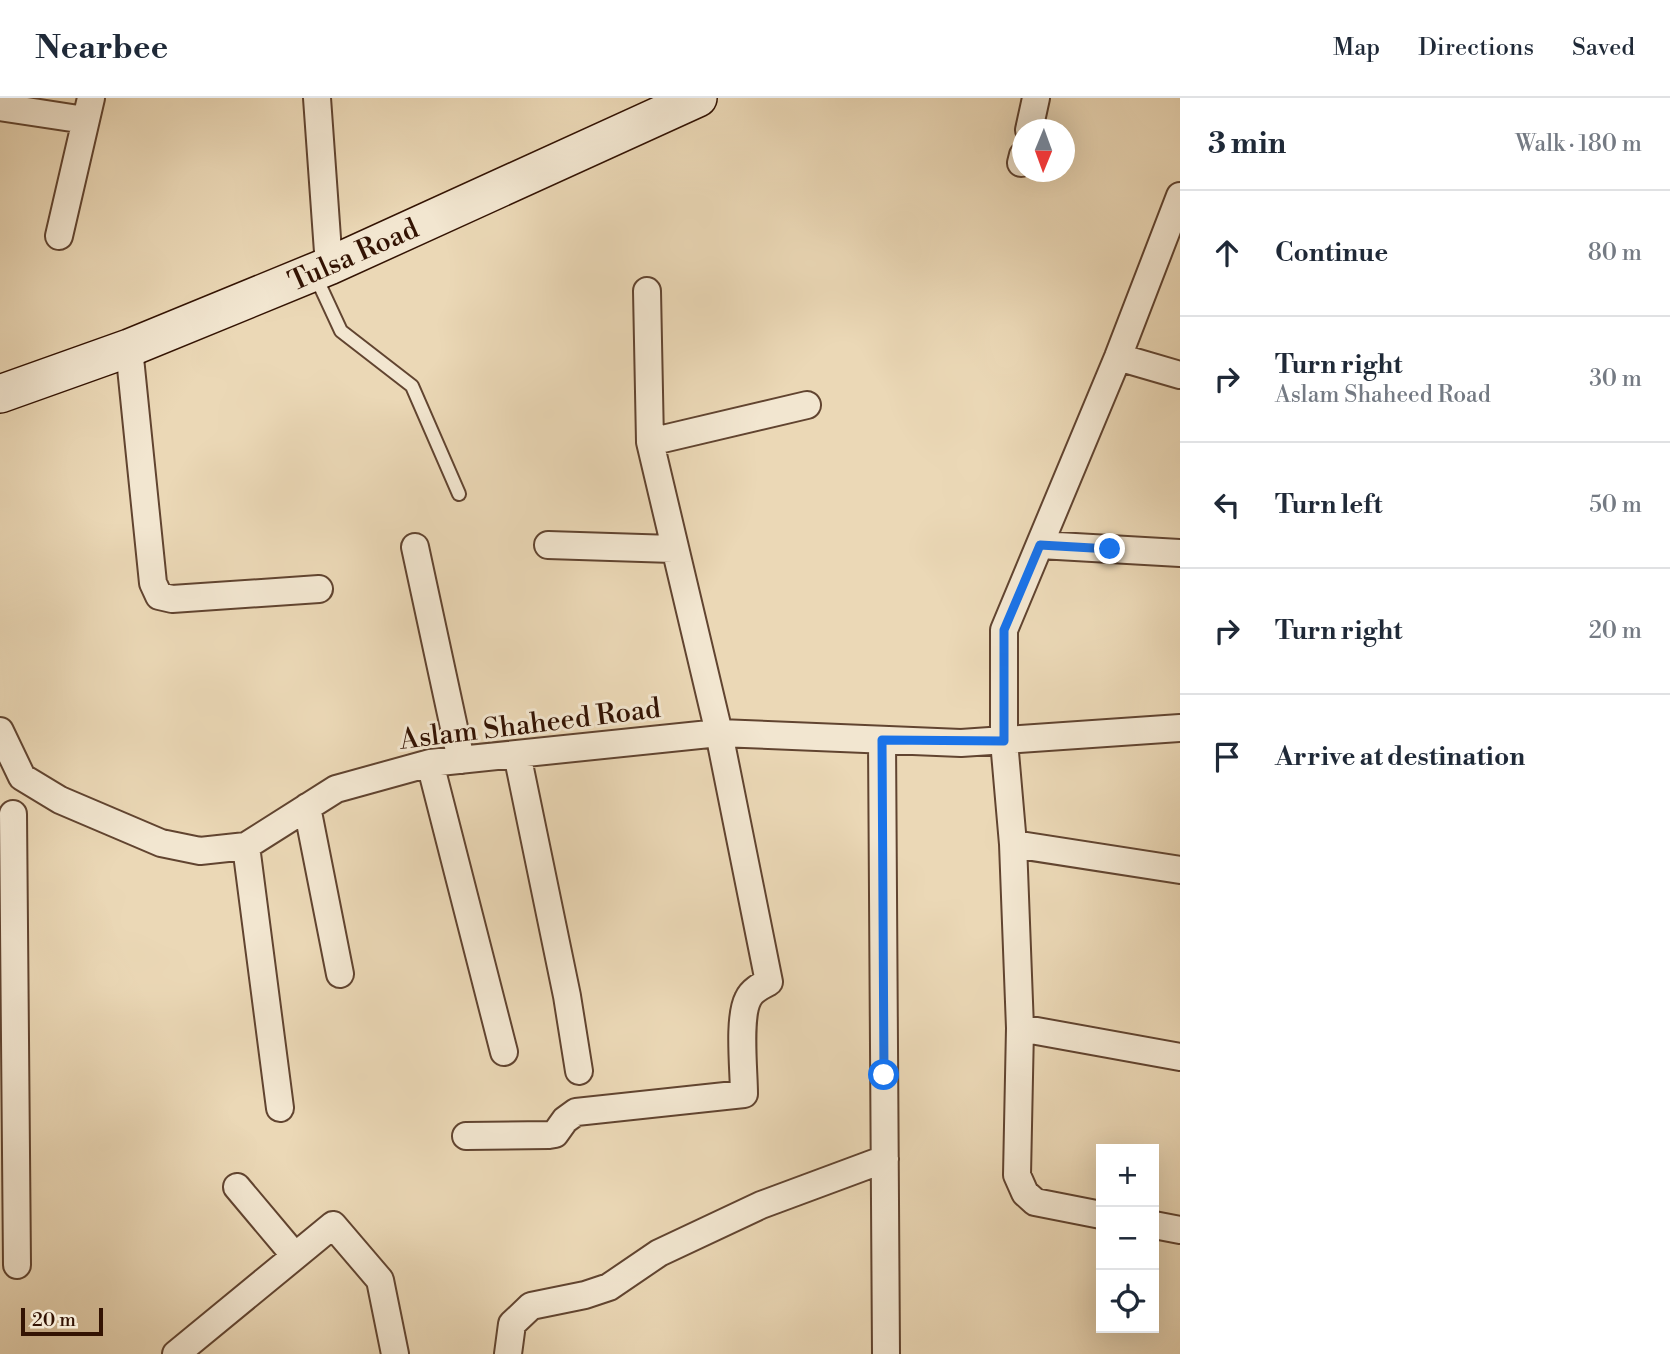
<!DOCTYPE html>
<meta charset="utf-8">
<style>
:root{--surface:#fff;--page:#f6f6f7;--text:#1f2937;--muted:#747a83;--line:#e0e1e3}
body{margin:0;font-family:"Libre Bodoni",serif;background:var(--page);color:var(--text)}
.controls{position:absolute;right:21px;bottom:21px;display:grid;overflow:hidden;border-radius:0px;box-shadow:0 7px 28px #0002}
.controls button{width:63px;height:63px;display:grid;place-items:center;padding:0;border:0;border-bottom:2px solid var(--line);background:var(--surface);color:var(--text);font:35px sans-serif}
.compass{position:absolute;left:1012px;top:21px;width:63px;height:63px;border-radius:50%;background:var(--surface);box-shadow:0 7px 28px #0002;rotate:181deg}
.scale{position:absolute;left:21px;bottom:18px;width:82px;box-sizing:border-box;padding-left:7px;border:4px solid #331303;border-top:0;font-size:19px;line-height:24px;white-space:nowrap;color:#331303;-webkit-text-stroke:5px #f2e6d0;paint-order:stroke}
.stop{position:absolute;width:21px;height:21px;margin:-16px;border:5px solid #1a73e8;border-radius:50%;background:#fff}
.stop.end{background:#1a73e8;border-color:#fff;box-shadow:0 2px 7px #0008}
.list{margin:0;padding:0;list-style:none}
h2{display:flex;justify-content:space-between;align-items:center;height:91px;margin:0;padding:0 28px;font-size:30px}
h2 small{font-size:23px;font-weight:400;color:var(--muted)}
.list li{display:grid;grid-template-columns:46px 1fr auto;gap:21px;align-items:center;box-sizing:border-box;height:126px;padding:0 28px;border-top:2px solid var(--line)}
.list b{display:block;font-size:26px;white-space:nowrap}
.list p{margin:0;font-size:23px;white-space:nowrap;color:var(--muted)}
.list em{font-size:23px;font-style:normal;color:var(--muted)}
.icon{flex:none;width:38px;height:38px;fill:none;stroke:currentColor;stroke-width:2;stroke-linecap:round;stroke-linejoin:round}
.map{position:relative;flex:none;width:1180px;height:1256px;overflow:hidden}
header{display:flex;align-items:center;gap:42px;box-sizing:border-box;height:98px;padding:0 35px;background:var(--surface);border-bottom:2px solid var(--line)}
header strong{font-size:33px}
nav{display:flex;gap:38px;margin-inline-start:auto;font-size:24px}
main{display:flex}
aside{flex:1;background:var(--surface)}
.map>svg:first-child{display:block}
.lines{fill:none;stroke-linecap:round;stroke-linejoin:round}
.lane-casing{stroke:#614430;stroke-width:16}
.street-casing{stroke:#614430;stroke-width:30}
.secondary-casing{stroke:#331303;stroke-width:40}
.lane{stroke:#f2e6d0;stroke-width:12}
.street{stroke:#f2e6d0;stroke-width:26}
.secondary{stroke:#f2e6d0;stroke-width:37}
.route{stroke:#1a73e8;stroke-width:9}
.labels{text-anchor:middle;stroke-width:6;stroke-linejoin:round;paint-order:stroke}
.street-label{font-size:28px;fill:#331303;stroke:#f2e6d0}
</style>
<header>
<strong>Nearbee</strong>
<nav><a>Map</a><a>Directions</a><a>Saved</a></nav>
</header>
<main>
<div class="map">
<svg width="1180" height="1256" viewBox="0 0 1180 1256">
<rect width="100%" height="100%" fill="#ebd8b6"/>
<filter id="stains"><feTurbulence type="fractalNoise" baseFrequency=".00286" numOctaves="4"/><feColorMatrix values="0 0 0 0 .2 0 0 0 0 .09 0 0 0 0 .02 0 0 0 .5 -.17"/></filter>
<radialGradient id="worn" r=".72"><stop offset=".6" stop-color="#630" stop-opacity="0"/><stop offset="1" stop-color="#630" stop-opacity=".3"/></radialGradient>
<g class="lines">
<g class="lane-casing">
<path id="lane" d="M315,177L341,233L412,288L459,396"/>
</g>
<g class="street-casing">
<path id="street" d="M317,0L329,168
M0,9L85,22
M1029,32L1036,0
M1021,65L1023,57
M59,138L91,0
M129,250L153,485L159,498L172,501L319,491
M1118,259L1180,277
M650,344L807,307
M548,447L673,451
M1040,447L1180,455
M415,449L461,662
M0,633L22,679L60,702L161,745L200,753L246,748L336,691L430,665L719,635L961,645L1180,630
M882,642L886,1256
M517,656L567,898L579,973
M430,665L504,954
M307,709L340,876
M13,716L17,1167
M1013,746L1180,772
M246,748L280,1010
M1020,930L1180,959
M466,1038L549,1037L555,1036L565,1022L576,1014L744,996C744,973 738,920 748,901C752,892 761,888 769,884L719,635L650,344L647,193
M237,1089L295,1158
M1101,1117L1035,1104L1025,1095L1017,1077L1020,930L1013,746L1004,643V532L1118,259L1180,98
M1154,1127L1180,1132
M176,1256L333,1127L380,1182L395,1256
M508,1256L512,1226L531,1208L585,1197L609,1189L659,1155L761,1107L885,1061"/>
</g>
<g class="secondary-casing">
<path id="secondary" d="M0,296L129,250L329,168L698,0"/>
</g>
<use href="#lane" class="lane"/>
<use href="#street" class="street"/>
<use href="#secondary" class="secondary"/>
</g>
<g class="lines">
<path class="route" d="M884,977L882,642L1004,643V532L1040,447L1110,451"/>
</g>
<g class="labels">
<g class="street-label">
<text transform="translate(353 156) rotate(-24)" y="10">Tulsa Road</text>
<text transform="translate(530 625) rotate(-7)" y="10">Aslam Shaheed Road</text>
</g>
</g>
<rect width="100%" height="100%" filter="url(#stains)"/>
<rect width="100%" height="100%" fill="url(#worn)"/>
</svg>
<div class="controls">
<button>+</button>
<button>−</button>
<button><svg class="icon" aria-label="locate" viewBox="0 0 24 24"><circle cx="12" cy="12" r="6"/><path d="M12 2v4M12 18v4M2 12h4M18 12h4"/></svg></button>
</div>
<svg class="compass" viewBox="-18 -18 36 36"><path d="M0-13l5 13h-10z" fill="#e53935"/><path d="M0 13l5-13h-10z" fill="#747a83"/></svg>
<div class="scale">20 m</div>
<div class="stop" style="left:884px;top:977px"></div>
<div class="stop end" style="left:1110px;top:451px"></div>
</div>
<aside>
<h2>3 min<small>Walk · 180 m</small></h2>
<ul class="list">
<li><svg class="icon" aria-label="ahead" viewBox="0 0 24 24"><path d="M12 20V5M6 11l6-6 6 6"/></svg><div><b>Continue</b></div><em>80 m</em></li>
<li><svg class="icon" aria-label="right" viewBox="0 0 24 24"><path d="M7 20v-9h11M14 6l5 5-5 5"/></svg><div><b>Turn right</b><p>Aslam Shaheed Road</p></div><em>30 m</em></li>
<li><svg class="icon" aria-label="left" viewBox="0 0 24 24"><path d="M17 20v-9H6M10 6l-5 5 5 5"/></svg><div><b>Turn left</b></div><em>50 m</em></li>
<li><svg class="icon" aria-label="right" viewBox="0 0 24 24"><path d="M7 20v-9h11M14 6l5 5-5 5"/></svg><div><b>Turn right</b></div><em>20 m</em></li>
<li><svg class="icon" aria-label="arrive" viewBox="0 0 24 24"><path d="M6 21V4h12l-3 4 3 4H6"/></svg><div><b>Arrive at destination</b></div></li>
</ul>
</aside>
</main>
